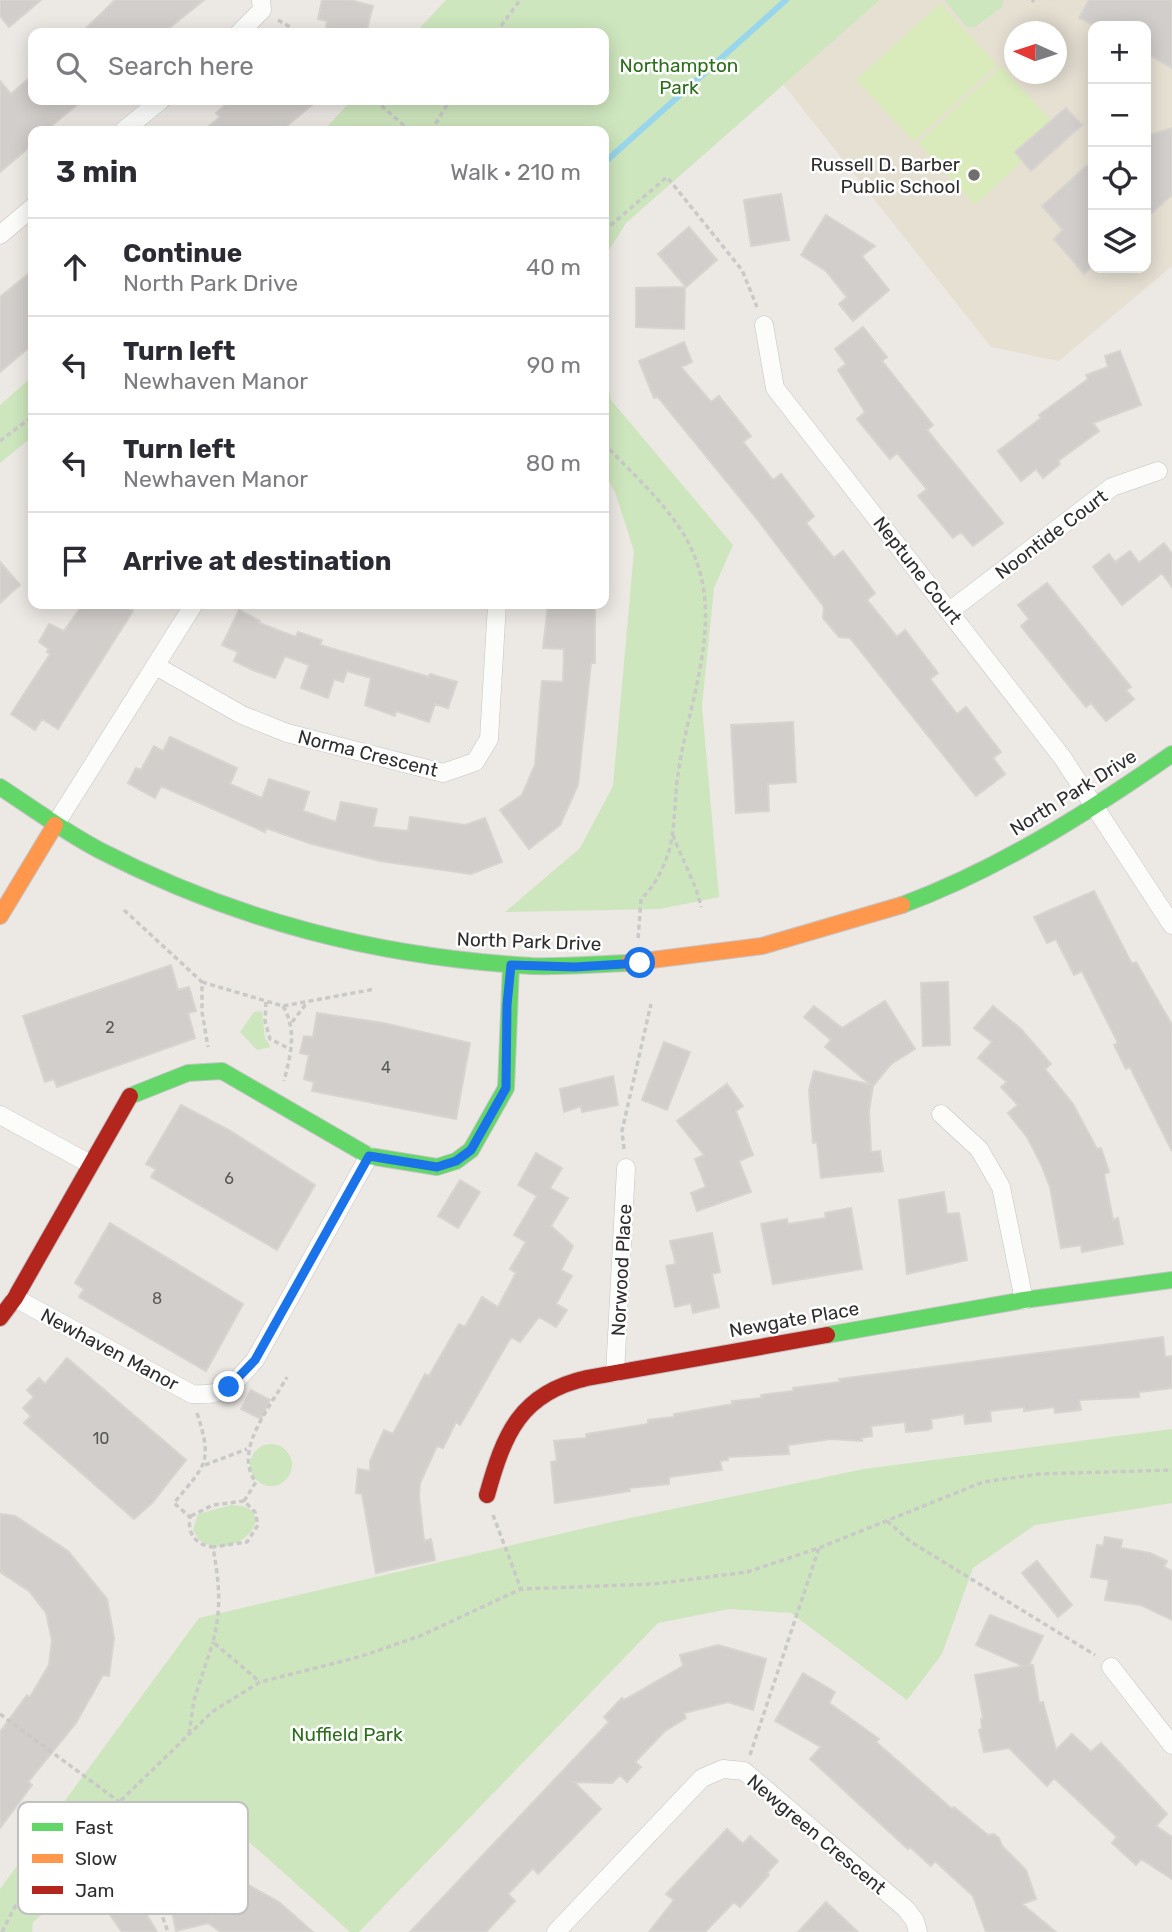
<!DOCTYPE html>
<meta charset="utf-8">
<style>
:root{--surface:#fff;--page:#f7f7f7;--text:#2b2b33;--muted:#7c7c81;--line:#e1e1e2}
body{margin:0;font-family:Rubik,sans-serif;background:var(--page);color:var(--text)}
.controls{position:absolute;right:21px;top:21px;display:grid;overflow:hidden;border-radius:14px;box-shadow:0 4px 18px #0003}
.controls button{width:63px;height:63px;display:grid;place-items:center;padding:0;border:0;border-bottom:2px solid var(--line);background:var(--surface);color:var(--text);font:35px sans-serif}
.compass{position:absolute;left:1004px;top:21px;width:63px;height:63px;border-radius:50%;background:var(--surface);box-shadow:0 4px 18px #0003;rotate:273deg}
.stop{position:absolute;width:21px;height:21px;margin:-16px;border:5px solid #1a73e8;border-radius:50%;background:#fff}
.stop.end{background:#1a73e8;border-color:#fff;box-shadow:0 2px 7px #0008}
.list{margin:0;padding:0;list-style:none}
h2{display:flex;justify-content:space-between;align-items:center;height:91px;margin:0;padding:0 28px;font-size:30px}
h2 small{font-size:23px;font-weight:400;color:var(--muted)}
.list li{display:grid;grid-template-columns:46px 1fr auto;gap:21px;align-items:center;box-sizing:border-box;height:98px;padding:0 28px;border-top:2px solid var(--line)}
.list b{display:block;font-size:26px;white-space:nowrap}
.list p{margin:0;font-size:23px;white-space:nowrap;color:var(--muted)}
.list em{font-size:23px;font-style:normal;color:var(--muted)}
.icon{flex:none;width:38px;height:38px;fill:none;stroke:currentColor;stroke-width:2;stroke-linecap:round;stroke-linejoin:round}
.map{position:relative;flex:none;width:1172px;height:1932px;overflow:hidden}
.search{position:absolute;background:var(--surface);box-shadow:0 4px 18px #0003;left:28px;top:28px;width:581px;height:77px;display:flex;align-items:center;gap:18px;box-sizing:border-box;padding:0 24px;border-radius:14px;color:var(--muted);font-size:26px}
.panel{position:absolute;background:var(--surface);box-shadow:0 4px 18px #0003;left:28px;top:126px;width:581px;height:483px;border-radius:14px}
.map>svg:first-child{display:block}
.education{fill:#e6e0d3;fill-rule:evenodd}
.green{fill:#cee6be}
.pitch{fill:#d9eabb}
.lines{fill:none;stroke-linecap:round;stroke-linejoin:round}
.stream{stroke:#99d6ec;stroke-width:6}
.building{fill:#d1cecb;stroke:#d7d4d0;stroke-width:2}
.street-casing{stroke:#c5c4c5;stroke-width:19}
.fast-casing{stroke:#c5c4c5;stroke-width:18}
.slow-casing{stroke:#c5c4c5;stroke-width:18}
.jam-casing{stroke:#c5c4c5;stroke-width:18}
.path{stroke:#c9c9c8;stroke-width:3.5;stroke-dasharray:5 3.5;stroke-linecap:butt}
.street{stroke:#fcfcfb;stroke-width:18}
.fast{stroke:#63d668;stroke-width:16}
.slow{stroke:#ff974d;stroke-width:16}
.jam{stroke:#b3261e;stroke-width:16}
.route{stroke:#1a73e8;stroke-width:9}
.poi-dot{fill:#706f6e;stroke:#fff;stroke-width:2.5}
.labels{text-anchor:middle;stroke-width:5;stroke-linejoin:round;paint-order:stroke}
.number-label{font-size:16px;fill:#585857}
.park-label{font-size:19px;fill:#2c6e1b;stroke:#fff}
.poi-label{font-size:19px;fill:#2e2e2e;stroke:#fff;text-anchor:end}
.street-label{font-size:19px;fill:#2e2e2e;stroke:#fff}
.key{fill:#fff;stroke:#c0c0c0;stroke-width:2}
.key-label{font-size:19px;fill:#2e2e2e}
</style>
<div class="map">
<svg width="1172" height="1932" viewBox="0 0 1172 1932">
<rect width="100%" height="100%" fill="#ece8e4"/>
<path class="education" d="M880,0H1172V266L1059,361L991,347L783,84ZM1093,26H1146V268H1093ZM1014,32H1056V74H1014Z"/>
<path class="green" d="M446,0H880L626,223L604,258V131H323L352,100H604V33H415Z
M944,0H1002L1003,1L1002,7L975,27H967Z
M604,368L611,400L733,545L714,588L702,706L719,897L660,909L505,912L580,848L613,786L634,551L615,492L604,473Z
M33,376V436L0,463V405Z
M262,1011L265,1038L271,1047L257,1050L240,1032L254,1012Z
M1172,1429V1503L1035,1525L973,1568L942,1654L907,1700L791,1613L729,1609L658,1623L359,1932H350L248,1841L167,1839L109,1858L33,1922L32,1932H0V1889L199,1618L616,1521L864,1469Z
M250 1465a21 21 0 1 1 42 0a21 21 0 1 1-42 0Z
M231,1505C286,1506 237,1566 199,1540L193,1530L198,1514Z"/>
<path class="pitch" d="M940,3L997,65L914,142L856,80Z
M1001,66L1058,128L975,205L918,143Z"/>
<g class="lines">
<path class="stream" d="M604,163L786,0"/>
</g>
<path class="building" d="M0,0H41L9,27L0,16Z
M115,0H204L163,33H81Z
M322,0H350L373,6L366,33H347L326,28L327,21L318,19Z
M1089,0H1172V68L1146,53V26H1095L1079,18Z
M33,75V100H83L45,131H33V144L0,172V81L11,94Z
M231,100H318L281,131H203L220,117L216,113Z
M1066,108L1082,125L1031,171L1015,152Z
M1172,128V195L1146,218V136Z
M1093,160V265L1084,274L1054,239L1063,230L1042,206Z
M781,194L789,240L751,246L744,200Z
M826,215L875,246L862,256L889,290L853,321L839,304L847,297L826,271L801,255Z
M689,227L717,260L686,287L658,254Z
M33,270V344L0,372V297Z
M685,287L684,329L636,327V288Z
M863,327L887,357L882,361L933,425L927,430L1003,523L973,546L961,532L953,538L918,496L927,489L897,453L890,459L857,419L865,412L838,370L846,364L835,349Z
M684,342L692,362L681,367L711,402L719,396L751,436L743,442L773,480L781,474L814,516L806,523L834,558L843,551L875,593L867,600L897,637L905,630L938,673L930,679L957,714L966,707L1001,752L993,758L1005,774L976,796L850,638L839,637L823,618L824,607L757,519L658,397L654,398L639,361Z
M1120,351L1141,405L1093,423L1099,431L1058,461L1060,464L1043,478L1036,469L1021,481L998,451L1041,418L1039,415L1088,379L1086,375L1108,367L1105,356Z
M1164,543L1172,554V587L1162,573L1122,605L1093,567L1109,554L1115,562L1130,551L1139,563Z
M0,562L20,585L0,603Z
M1047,583L1131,687L1126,690L1134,699L1106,721L1091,703L1086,707L1021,626L1029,619L1018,605Z
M83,604H123L133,611L58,729L42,719L35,730L11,714L50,654L47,652L49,649L39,642L49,624L64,631Z
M568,604H595V663H591L578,785L560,825L529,849L500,810L522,795L535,765L542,681L563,682L564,649L543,648L548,605L568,606Z
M239,610L260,621L259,623L296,637L298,632L322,640L320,645L429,677L430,674L457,682L448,708L435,704L429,722L396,711L395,716L365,705L371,678L347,671L343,682L334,679L328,698L301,688L309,665L285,656L275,678L253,670L234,661L238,652L222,645Z
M793,722L796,782L768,784L769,811L736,813L731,725Z
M170,737L237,768L230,784L262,798L269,779L309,792L303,811L336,822L341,802L377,809L373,827L408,831L410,817L465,825L485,818L502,862L471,874L380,861L312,844L266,828L265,832L161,786L155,798L128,783L136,768L141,770L154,746L163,751Z
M1094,891L1132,964L1136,962L1172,1025V1151L1130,1067L1126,1069L1114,1045L1118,1043L1082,971L1074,975L1056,939L1047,943L1034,917Z
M171,965L178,990L189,987L196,1011L188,1013L195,1038L57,1087L54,1079L45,1082L23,1016Z
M948,982L950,1045L923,1046L921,983Z
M885,1001L915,1049L891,1064L873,1086L869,1111L871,1152L880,1151L883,1171L821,1178L817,1142L813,1143L809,1090L814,1071L871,1085L825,1047L831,1040L804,1017L814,1006L842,1028Z
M993,1006L1021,1029L1051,1064L1045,1069L1073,1104L1097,1149L1101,1148L1109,1172L1104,1174L1113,1220L1118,1218L1123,1244L1082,1252L1081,1245L1061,1248L1050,1187L1041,1164L1027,1137L1008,1113L1018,1105L1001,1087L1007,1082L978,1058L992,1042L974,1028Z
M317,1013L383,1023L470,1043L456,1119L312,1091L314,1082L304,1079L309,1055L300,1053L304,1036L313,1037Z
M664,1042L690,1052L667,1110L642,1100Z
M613,1076L618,1105L582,1112L581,1106L564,1112L560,1089Z
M727,1084L743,1106L736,1111L753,1155L739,1161L751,1192L697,1211L691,1193L706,1187L695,1159L704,1155L677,1121Z
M181,1105L229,1130L315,1185L277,1250L151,1177L156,1169L146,1164Z
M536,1153L562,1168L550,1188L568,1198L551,1226L573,1246L561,1270L572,1276L556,1304L567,1310L556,1327L539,1317L520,1342L511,1337L460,1425L456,1422L443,1448L437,1446L420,1483L419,1496L424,1541L431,1539L435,1560L376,1573L362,1494L356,1493L358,1469L370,1471V1461L384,1430L393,1434L425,1374L429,1376L459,1324L465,1327L482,1297L498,1307L516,1273L510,1269L526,1242L514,1235L537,1196L518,1185Z
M460,1180L480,1192L458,1228L438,1216Z
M944,1192L947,1214L959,1213L967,1260L907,1274L899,1200Z
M851,1208L862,1269L773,1284L761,1224L787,1219L788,1224L826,1218L825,1213Z
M110,1223L243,1304L206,1371L79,1297L84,1289L75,1283Z
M712,1233L720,1272L712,1274L719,1307L693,1313L691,1303L675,1307L666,1266L676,1264L670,1241Z
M1163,1337L1165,1357L1172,1356V1388L1139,1392V1397L1079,1400L1081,1410L1055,1413L1054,1407L1024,1411V1407L990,1411L991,1421L965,1424L964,1414L931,1419L932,1428L928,1430L906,1432L905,1422L871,1426L872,1436L861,1438L862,1441L831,1439L788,1445L789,1454L728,1457V1460L720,1461L722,1470L669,1477V1484L629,1488L630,1491L555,1503L551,1462L557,1461L554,1441L586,1438V1434L648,1424V1420L674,1417V1414L733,1404L732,1401L762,1398L761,1395L794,1391L793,1388L840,1382L839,1379Z
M67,1358L186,1460L152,1503L134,1519L24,1423L31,1416L23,1408L34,1397L27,1390L39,1378L45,1384Z
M251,1390L270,1400L261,1419L241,1409Z
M0,1514L15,1516L68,1551L107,1599L114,1638L109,1676L103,1675L76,1723L28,1782L32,1785L0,1828V1732L27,1695L30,1697L49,1665L52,1640L46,1613L29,1591L0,1572Z
M1105,1537L1122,1540L1121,1548L1150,1553L1167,1561L1164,1567L1172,1571V1620L1141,1605L1105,1600L1109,1580L1091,1577L1097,1545L1103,1546Z
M1037,1561L1072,1605L1058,1617L1022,1573Z
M990,1615L1043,1636L1029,1665H1033L1039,1703L1043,1702L1056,1750L1072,1734L1091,1752L1101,1743L1167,1814L1156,1826L1172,1837V1879L1141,1859L1136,1865L1112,1843L1117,1837L1054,1778L1047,1786L1009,1748L984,1752L979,1730L982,1729L981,1719L983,1718L975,1675L1023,1666L976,1645Z
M718,1645L766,1659L753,1710L728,1702L684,1713L686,1718L665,1731L635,1762L641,1767L627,1782L620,1775L612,1783L574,1782L601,1809L538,1874L533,1868L508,1894L515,1901L486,1932H410L609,1722L604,1717L622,1698L624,1700L683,1666L680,1655Z
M803,1673L835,1692L829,1703L879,1739L876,1742L952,1809L954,1807L988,1835L994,1834L999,1838L1002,1846L1026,1870L1036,1899L1022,1904L1056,1932H986L973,1896L935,1861L931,1866L910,1847L908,1849L810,1759L821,1747L775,1721Z
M727,1829L743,1844L750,1836L778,1861L767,1873L769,1875L740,1907L734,1902L705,1932H649L674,1900L666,1894Z
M199,1869L212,1916L234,1877L279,1902L313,1932H221L208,1923L176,1931L165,1879Z
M129,1885L157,1932H122L101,1902Z
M826,1902L858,1932H798Z"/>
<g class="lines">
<g class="street-casing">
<path id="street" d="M239,33L262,10L261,0
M123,131L161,100
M0,235L33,207
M764,325L775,388L1062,757L1172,925
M951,610L1112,487L1158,471
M156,666L242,715L287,733L443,773L475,762L489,739L497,604
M55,825L194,604
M941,1114L979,1149L1001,1187L1024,1300
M0,1115L90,1164
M15,1298L192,1394C226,1397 234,1383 255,1360L369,1156
M615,1373L626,1168
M1111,1667L1172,1745
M556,1932L702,1778L723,1769L744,1771L906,1909L915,1921L918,1932"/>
</g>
<g class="fast-casing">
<path id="fast" d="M0,787C32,808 65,832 99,850C237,921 377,957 532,966C563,967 596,964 628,963
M902,905C999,869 1087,813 1172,754
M130,1096L188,1073L222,1071L369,1156L437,1167L456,1161L471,1150L506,1088L511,965
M827,1335L1024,1300L1172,1280"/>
</g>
<g class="slow-casing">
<path id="slow" d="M0,916L55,825
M628,963L762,946L902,905"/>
</g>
<g class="jam-casing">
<path id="jam" d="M0,1318L15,1298L130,1096
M487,1495C504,1434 520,1393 587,1378L827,1335"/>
</g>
<path class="path" d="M1032,0L1034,2
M278,20L300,33
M496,33L520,0
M375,100L410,131
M431,131L450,100
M604,231L667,177L742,270L757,307
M0,441L33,416
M604,443C639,482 684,517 699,569C719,635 687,709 678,774C674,800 676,829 668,854C662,871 654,887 641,899L638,940
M673,835C681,858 697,885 701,907
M124,910L202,982V1012L208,1047
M202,982L283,1006L375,989
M266,1002L265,1021L270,1039L290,1049
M283,1006C297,1030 291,1054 284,1081
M292,1022L306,1004
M624,1149L622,1131L651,1004
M197,1413C213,1463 206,1464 174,1503L190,1517C187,1534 196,1545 213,1547C219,1582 222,1607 213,1642L260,1682
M205,1465L247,1449
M244,1501L256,1482C232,1451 271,1406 287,1377
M493,1515L521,1589
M191,1516L213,1505L244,1501L255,1512L258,1525L247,1542L213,1547
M887,1521L911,1542L1095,1655
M0,1714L121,1803L168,1932
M189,1734L194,1700L213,1642
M750,1755L819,1548
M2,1932L14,1908L34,1885L212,1712L260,1682L359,1657L420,1636L521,1589L654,1584L747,1572L819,1548L983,1482L1039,1474L1172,1470"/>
<use href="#street" class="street"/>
<use href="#fast" class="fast"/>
<use href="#slow" class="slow"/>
<use href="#jam" class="jam"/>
</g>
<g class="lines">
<path class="route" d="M229,1387L255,1360L369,1156L437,1167L456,1161L471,1150L506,1088L507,1005L511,965L575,967L640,963"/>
</g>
<circle class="poi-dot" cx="974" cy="175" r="7"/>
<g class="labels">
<g class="number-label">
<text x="110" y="1033">2</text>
<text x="386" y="1073">4</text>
<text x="229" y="1184">6</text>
<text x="157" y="1304">8</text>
<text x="101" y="1444">10</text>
</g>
<g class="park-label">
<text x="679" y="72">Northampton<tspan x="679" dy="22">Park</tspan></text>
<text x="347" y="1741">Nuffield Park</text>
</g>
<g class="poi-label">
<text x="960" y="171">Russell D. Barber<tspan x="960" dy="22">Public School</tspan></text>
</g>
<g class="street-label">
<text transform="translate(1051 534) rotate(-37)" y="7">Noontide Court</text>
<text transform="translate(918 570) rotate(52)" y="7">Neptune Court</text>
<text transform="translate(368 753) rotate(14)" y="7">Norma Crescent</text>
<text transform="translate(1073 792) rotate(-32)" y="7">North Park Drive</text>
<text transform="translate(529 941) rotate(2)" y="7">North Park Drive</text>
<text transform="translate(621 1270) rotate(-87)" y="7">Norwood Place</text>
<text transform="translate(794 1319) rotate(-10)" y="7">Newgate Place</text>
<text transform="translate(110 1349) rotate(28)" y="7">Newhaven Manor</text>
<text transform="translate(817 1834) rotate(40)" y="7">Newgreen Crescent</text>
</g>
</g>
<rect x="18" y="1802" width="230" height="112" rx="10" class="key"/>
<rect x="32" y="1823" width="31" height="8" fill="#63d668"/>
<rect x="32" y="1854" width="31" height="9" fill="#ff974d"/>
<rect x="32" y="1886" width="31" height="8" fill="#b3261e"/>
<g class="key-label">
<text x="75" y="1834">Fast</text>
<text x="75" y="1865">Slow</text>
<text x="75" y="1897">Jam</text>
</g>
</svg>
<div class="controls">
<button>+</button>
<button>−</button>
<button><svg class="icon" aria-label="locate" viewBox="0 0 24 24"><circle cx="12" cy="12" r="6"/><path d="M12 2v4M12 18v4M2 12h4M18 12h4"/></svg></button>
<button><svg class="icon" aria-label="layers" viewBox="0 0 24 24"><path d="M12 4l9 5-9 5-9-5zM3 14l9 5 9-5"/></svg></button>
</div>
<svg class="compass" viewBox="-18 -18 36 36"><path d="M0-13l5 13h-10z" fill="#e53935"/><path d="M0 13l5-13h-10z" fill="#7c7c81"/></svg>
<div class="stop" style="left:640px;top:963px"></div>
<div class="stop end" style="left:229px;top:1387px"></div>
<div class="search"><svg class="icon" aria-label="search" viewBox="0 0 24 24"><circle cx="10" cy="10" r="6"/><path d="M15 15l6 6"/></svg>Search here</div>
<section class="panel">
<h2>3 min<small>Walk · 210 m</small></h2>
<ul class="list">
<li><svg class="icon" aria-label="ahead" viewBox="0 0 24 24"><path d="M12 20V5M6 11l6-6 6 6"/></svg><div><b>Continue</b><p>North Park Drive</p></div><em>40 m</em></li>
<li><svg class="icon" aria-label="left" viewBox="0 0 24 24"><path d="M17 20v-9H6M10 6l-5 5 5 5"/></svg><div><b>Turn left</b><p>Newhaven Manor</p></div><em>90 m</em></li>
<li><svg class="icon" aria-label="left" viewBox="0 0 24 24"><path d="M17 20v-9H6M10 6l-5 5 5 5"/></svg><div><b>Turn left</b><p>Newhaven Manor</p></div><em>80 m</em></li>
<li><svg class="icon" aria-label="arrive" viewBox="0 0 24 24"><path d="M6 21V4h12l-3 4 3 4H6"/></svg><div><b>Arrive at destination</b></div></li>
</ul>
</section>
</div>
